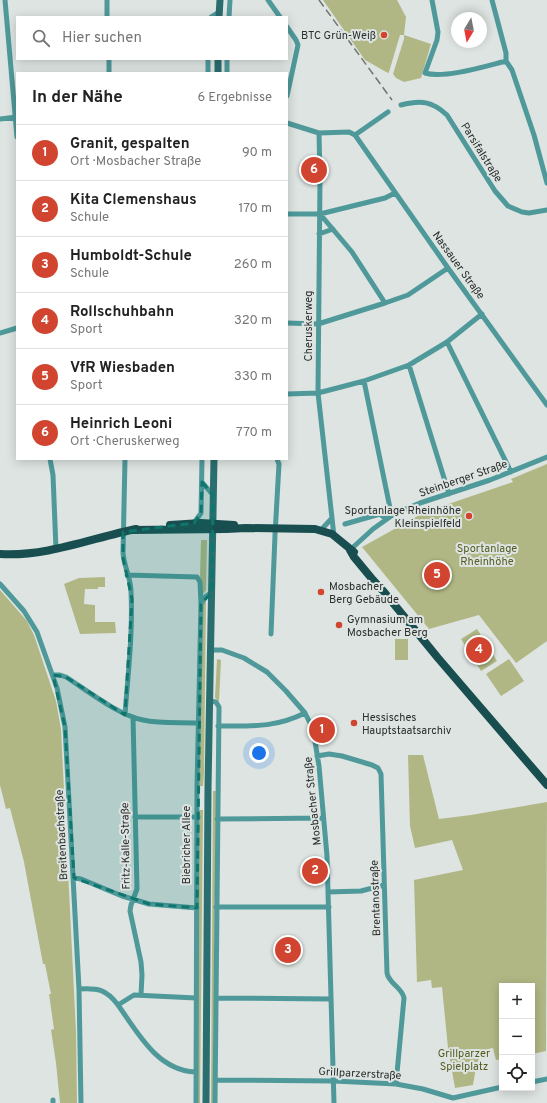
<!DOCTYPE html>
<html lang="de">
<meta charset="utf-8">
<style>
:root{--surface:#fff;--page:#f2f2f2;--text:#222;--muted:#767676;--line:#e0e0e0;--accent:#d14530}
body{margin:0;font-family:Overpass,sans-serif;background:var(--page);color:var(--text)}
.controls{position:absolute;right:12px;bottom:12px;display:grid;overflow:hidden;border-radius:0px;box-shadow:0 2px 10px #0003}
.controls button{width:36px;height:36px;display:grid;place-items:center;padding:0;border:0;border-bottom:1px solid var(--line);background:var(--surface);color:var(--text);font:20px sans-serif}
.compass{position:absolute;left:451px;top:12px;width:36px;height:36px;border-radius:50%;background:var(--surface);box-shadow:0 2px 10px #0003;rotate:190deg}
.you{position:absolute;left:259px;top:753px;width:14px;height:14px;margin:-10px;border:3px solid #fff;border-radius:50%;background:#1a73e8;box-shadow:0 0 0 6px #1a73e833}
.badge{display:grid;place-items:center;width:26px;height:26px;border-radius:50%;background:var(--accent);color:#fff;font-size:13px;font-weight:700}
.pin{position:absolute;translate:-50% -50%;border:2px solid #fff;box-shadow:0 1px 4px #0006}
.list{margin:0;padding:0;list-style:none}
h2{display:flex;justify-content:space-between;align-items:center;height:52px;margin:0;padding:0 16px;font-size:17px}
h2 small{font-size:13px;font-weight:400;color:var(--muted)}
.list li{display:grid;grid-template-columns:26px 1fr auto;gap:12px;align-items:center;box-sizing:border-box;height:56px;padding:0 16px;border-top:1px solid var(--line)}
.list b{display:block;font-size:15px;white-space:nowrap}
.list p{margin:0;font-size:13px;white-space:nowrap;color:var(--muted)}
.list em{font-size:13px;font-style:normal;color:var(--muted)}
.icon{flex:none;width:22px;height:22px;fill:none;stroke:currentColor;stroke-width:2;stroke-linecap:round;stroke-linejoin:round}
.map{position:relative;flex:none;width:547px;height:1103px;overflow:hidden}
.search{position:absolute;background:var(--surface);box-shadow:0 2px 10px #0003;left:16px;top:16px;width:272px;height:44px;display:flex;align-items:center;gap:10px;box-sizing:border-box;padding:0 14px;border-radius:0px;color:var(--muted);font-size:15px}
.panel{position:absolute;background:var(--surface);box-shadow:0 2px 10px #0003;left:16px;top:72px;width:272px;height:388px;border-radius:0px}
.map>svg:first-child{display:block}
.green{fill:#b1b784}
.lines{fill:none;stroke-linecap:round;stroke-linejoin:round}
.minor{stroke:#4f999a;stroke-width:5}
.secondary{stroke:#2a6e6f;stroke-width:7}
.primary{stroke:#184e4f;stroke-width:8}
.rail{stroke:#707472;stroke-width:1.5;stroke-dasharray:8 4;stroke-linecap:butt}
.marked{fill:#0f766e;fill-opacity:0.2;stroke:#0f766e;stroke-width:3;stroke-dasharray:8 5;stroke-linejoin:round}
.poi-dot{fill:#d14530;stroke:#dde4e1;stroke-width:1.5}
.labels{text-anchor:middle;stroke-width:4;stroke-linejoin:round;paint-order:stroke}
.poi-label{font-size:11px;fill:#2a2d2b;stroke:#dde4e1;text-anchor:start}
.street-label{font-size:11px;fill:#2a2d2b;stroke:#dde4e1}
.park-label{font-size:11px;fill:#565c21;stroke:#dde4e1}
</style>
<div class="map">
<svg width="547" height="1103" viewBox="0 0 547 1103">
<rect width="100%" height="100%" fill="#dde4e1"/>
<path class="green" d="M323,0H397L406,17L404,35L431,44L421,78L404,82L396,78L393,74L404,39V35H400L389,72L388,73L365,60Z
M547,464V641L516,663L479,615L429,629L362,547L425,512L513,482L511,479Z
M201,540H207L206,590L202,596L200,577Z
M105,577V587H98V589H85L84,604L95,605V622H115L116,633L80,634L64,584L79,578Z
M0,590L27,621L34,635L56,701L61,729L76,1032L77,1103H60L56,1063L51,1030L54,1029L49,994H51L45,964H43L24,862L10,808L6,809L0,785Z
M206,600L204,773L203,786H199L203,605Z
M477,629L497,661L481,671L461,639Z
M395,639H408V660H395Z
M217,659L221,660L219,701L215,698Z
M509,659L524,681L501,696L486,674Z
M408,755H423L439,819L471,815L547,802L546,1051L532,1054V986H502V1059L496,1060L493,1048C476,1050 476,1071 473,1085L455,1088L448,1048L442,987L432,988L431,980L417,982L414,880L463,870L452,840L415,848L410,826Z
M213,791H216L213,1103H211Z
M199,810H203L200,1103H197Z"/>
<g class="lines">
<path class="minor" d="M5,0L17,137
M107,0V17
M268,0L280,17
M432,0L438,32L437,40L425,73C444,79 486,66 506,61
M492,0L506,53V61L512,70L534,135L547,183
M211,17L219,12
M229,17L230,0
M287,27L296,40L298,45L287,96
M109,59V73
M208,73V59
M227,73V59
M401,105C421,100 432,101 447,115L495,191L508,206L522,212L529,213L547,210
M0,119L17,117
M287,123L319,133L349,132L355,135L448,268L547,405
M319,133L320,178L318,393L334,536
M355,135L388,112
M287,214H320L385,198L395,193
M320,214L352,252L385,303
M319,234L333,229
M287,323L318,324L385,303L408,295L448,268
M0,333L17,328
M447,342L511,472
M409,365L449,494
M364,381L390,508L394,514
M287,394L318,393L364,381L409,365L447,342L482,314
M50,459L53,475L56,549
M125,459L123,553C124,567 131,578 131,592C133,632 128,674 125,714
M202,482L213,495
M194,523L201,513L202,459
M345,524L380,514L386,519
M321,530L332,518
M350,550L373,529L394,514L420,503L490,480L547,457
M127,575L197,577L200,582L201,604L197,787L196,1103
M0,584L24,611L37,632L57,688L65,727L79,989L81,1103
M202,603L205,597L212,592
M271,634L275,535L279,464L277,459
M211,650H222L244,658L267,672L286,691L305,713L313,729L319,766L327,856L334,1103
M53,675H60L66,677C88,691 118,715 143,720C161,724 180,722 198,723
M209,701L216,702L219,707L215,1103
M133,717L137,889L131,905L130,911L141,962L142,975L141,995
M218,726C251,726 275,728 305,713
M317,756L329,754L342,756L372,765L378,768L381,774L387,973C389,984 402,987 404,998L396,1084
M135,817H198
M217,819L323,818
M74,878L81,879L122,896L149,904L197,908
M328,892L361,891L384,885
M216,907H329
M79,989C98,988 106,989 118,1005L134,995L196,998
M216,998L331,999
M118,1005C138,1033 157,1070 195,1072
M215,1080L334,1081L396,1084L423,1089L453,1098L502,1087
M532,1082L547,1079
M53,1100V1103"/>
<path class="secondary" d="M219,17L220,0
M218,73V59
M206,1103L208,788L214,459"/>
<path class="primary" d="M170,525L201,523L234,525
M132,530L226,529L246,528L315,529L332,534L354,552
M350,550L354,557L373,580L384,592L438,658L547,785
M0,554C46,557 92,538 136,529"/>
<path class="rail" d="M319,0L392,100"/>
</g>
<path class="marked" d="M202,482L213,495L212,592L201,604L197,908L149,904L74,878L65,727L53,675L66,677L125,715L132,599L123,558V532L194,523L201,513Z"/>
<g class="poi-dot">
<circle cx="384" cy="35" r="4"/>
<circle cx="469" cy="516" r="4"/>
<circle cx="321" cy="592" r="4"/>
<circle cx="339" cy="625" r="4"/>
<circle cx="354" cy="723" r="4"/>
</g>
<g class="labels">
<g class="poi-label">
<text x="376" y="39" text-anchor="end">BTC Grün-Weiß</text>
<text x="461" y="514" text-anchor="end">Sportanlage Rheinhöhe<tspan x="461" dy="13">Kleinspielfeld</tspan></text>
<text x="329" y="590">Mosbacher<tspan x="329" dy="13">Berg Gebäude</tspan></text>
<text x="347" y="623">Gymnasium am<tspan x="347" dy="13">Mosbacher Berg</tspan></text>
<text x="362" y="721">Hessisches<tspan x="362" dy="13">Hauptstaatsarchiv</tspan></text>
</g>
<g class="street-label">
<text transform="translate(482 152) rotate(58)" y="4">Parsifalstraße</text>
<text transform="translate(459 265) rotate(54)" y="4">Nassauer Straße</text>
<text transform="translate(308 326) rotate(-90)" y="4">Cheruskerweg</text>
<text transform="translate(463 478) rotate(-19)" y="4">Steinberger Straße</text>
<text transform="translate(312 801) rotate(-96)" y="4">Mosbacher Straße</text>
<text transform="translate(61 835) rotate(-93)" y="4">Breitenbachstraße</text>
<text transform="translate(186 845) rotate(-90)" y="4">Biebricher Allee</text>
<text transform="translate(125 846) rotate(-91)" y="4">Fritz-Kalle-Straße</text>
<text transform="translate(375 898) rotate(-92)" y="4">Brentanostraße</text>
<text transform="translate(360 1073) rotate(3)" y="4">Grillparzerstraße</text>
</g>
<g class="park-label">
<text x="487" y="552">Sportanlage<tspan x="487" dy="13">Rheinhöhe</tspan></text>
<text x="464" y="1057">Grillparzer<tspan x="464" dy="13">Spielplatz</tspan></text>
</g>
</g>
</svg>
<div class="controls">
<button>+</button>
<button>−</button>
<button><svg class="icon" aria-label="locate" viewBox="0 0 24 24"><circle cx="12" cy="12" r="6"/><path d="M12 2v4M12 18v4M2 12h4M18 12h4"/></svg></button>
</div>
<svg class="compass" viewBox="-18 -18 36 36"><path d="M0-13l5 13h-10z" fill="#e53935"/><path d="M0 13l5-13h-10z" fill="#767676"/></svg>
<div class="you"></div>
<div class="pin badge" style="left:322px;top:730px">1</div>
<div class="pin badge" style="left:315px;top:871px">2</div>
<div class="pin badge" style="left:288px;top:950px">3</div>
<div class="pin badge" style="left:479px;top:650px">4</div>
<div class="pin badge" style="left:437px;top:575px">5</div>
<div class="pin badge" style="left:314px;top:170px">6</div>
<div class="search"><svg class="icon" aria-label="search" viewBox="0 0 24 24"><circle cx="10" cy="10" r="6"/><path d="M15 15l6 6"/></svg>Hier suchen</div>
<section class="panel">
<h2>In der Nähe<small>6 Ergebnisse</small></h2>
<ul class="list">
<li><span class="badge">1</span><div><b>Granit, gespalten</b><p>Ort · Mosbacher Straße</p></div><em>90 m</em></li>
<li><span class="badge">2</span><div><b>Kita Clemenshaus</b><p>Schule</p></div><em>170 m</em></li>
<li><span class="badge">3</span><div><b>Humboldt-Schule</b><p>Schule</p></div><em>260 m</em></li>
<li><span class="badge">4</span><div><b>Rollschuhbahn</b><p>Sport</p></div><em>320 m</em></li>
<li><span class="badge">5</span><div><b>VfR Wiesbaden</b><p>Sport</p></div><em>330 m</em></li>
<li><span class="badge">6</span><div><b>Heinrich Leoni</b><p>Ort · Cheruskerweg</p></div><em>770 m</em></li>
</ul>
</section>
</div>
